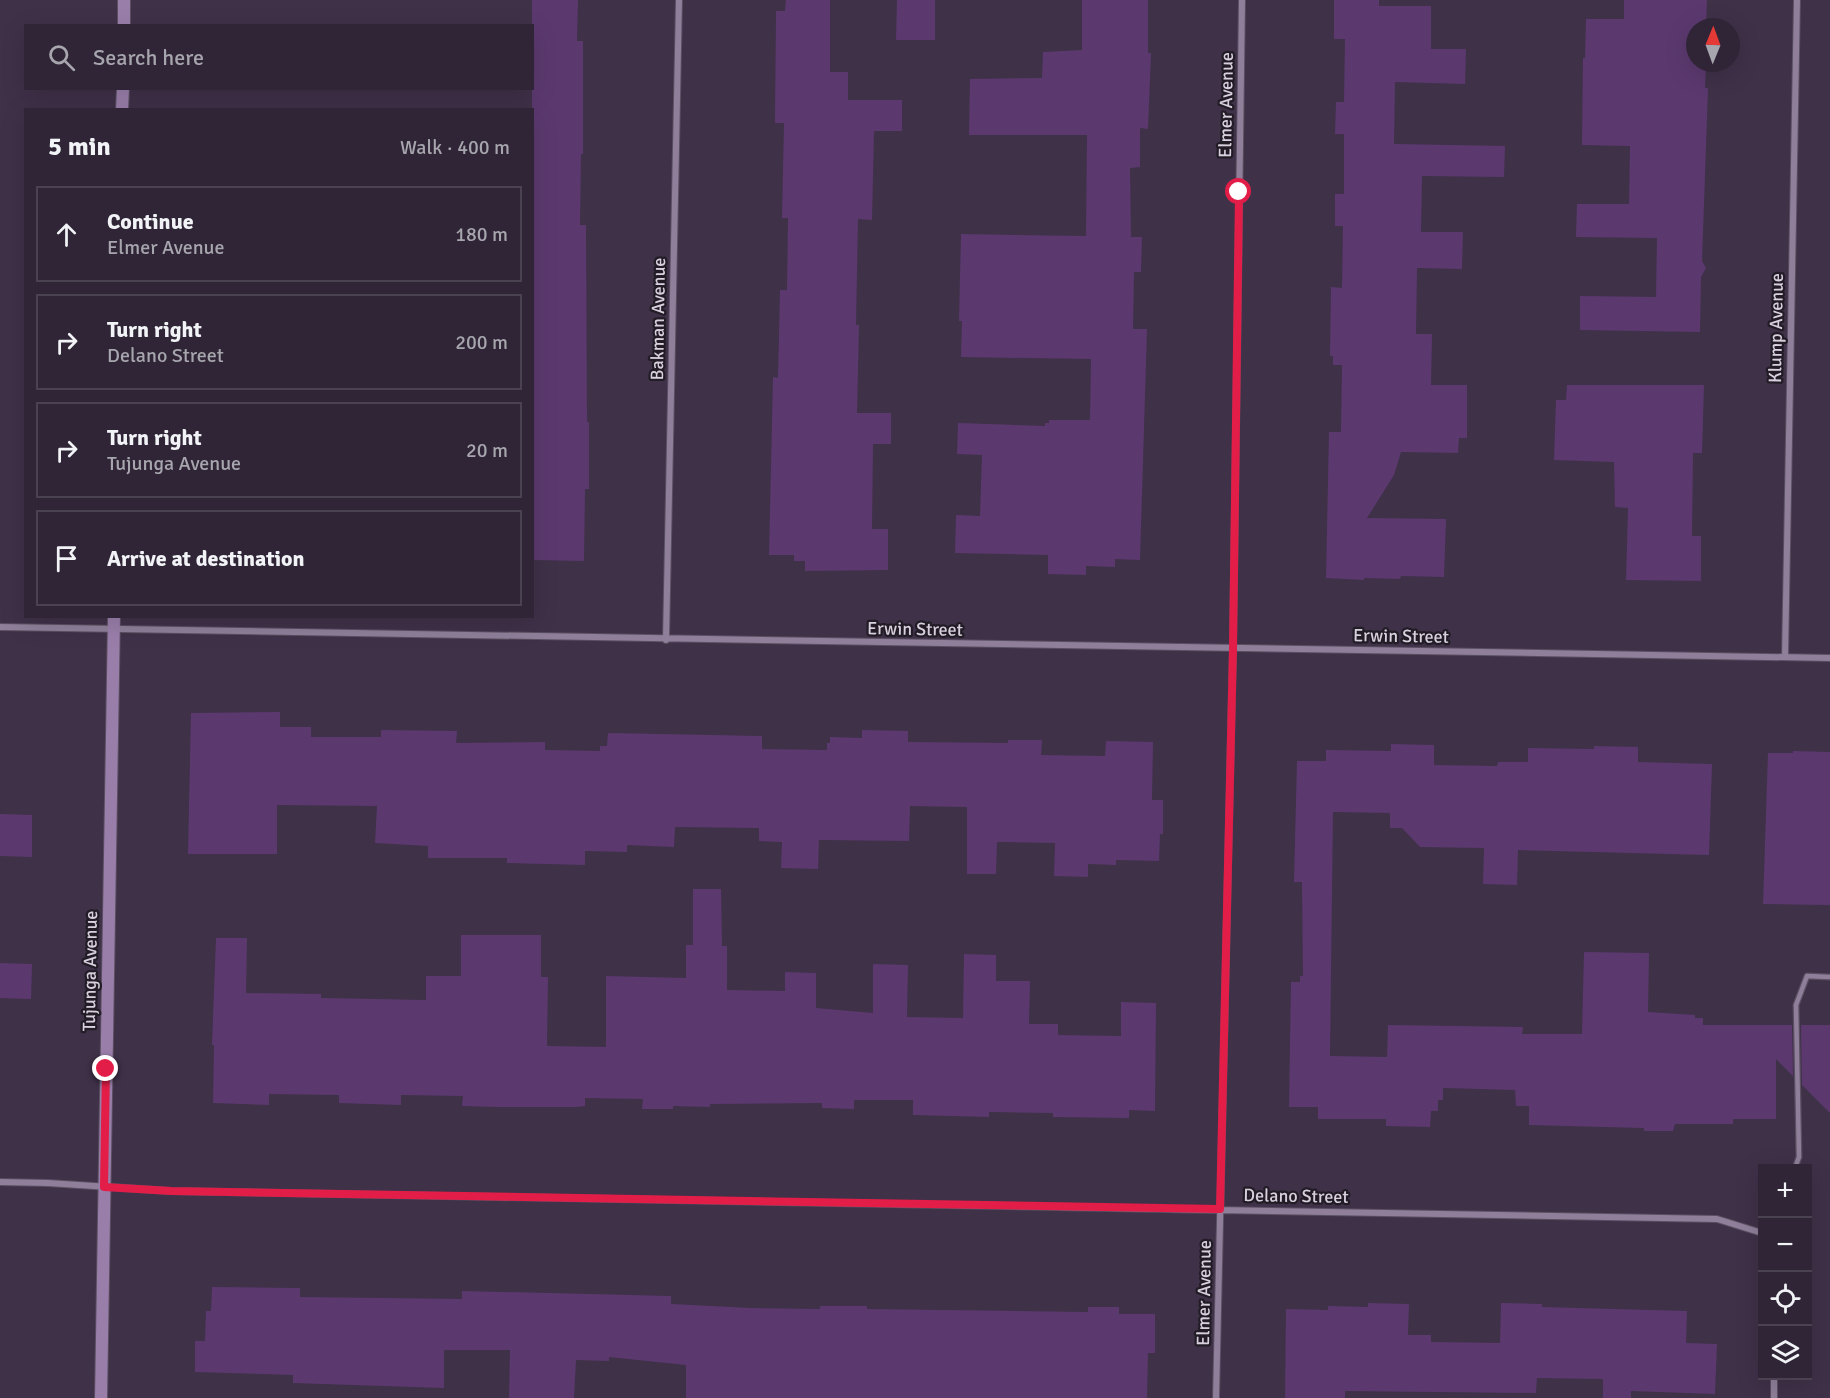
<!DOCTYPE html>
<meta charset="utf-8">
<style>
:root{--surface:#2f2536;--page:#3b3142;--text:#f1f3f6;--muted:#a7a5ad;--line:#4a4251}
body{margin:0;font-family:Signika,sans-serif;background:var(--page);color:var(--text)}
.controls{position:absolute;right:18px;bottom:18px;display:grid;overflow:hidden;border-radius:0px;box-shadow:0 6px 24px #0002}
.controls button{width:54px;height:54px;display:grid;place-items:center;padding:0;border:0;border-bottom:2px solid var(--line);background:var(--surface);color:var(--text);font:30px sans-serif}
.compass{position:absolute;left:1686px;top:18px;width:54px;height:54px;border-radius:50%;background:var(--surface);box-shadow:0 6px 24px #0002;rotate:1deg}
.stop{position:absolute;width:18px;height:18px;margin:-14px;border:4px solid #e11d48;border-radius:50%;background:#fff}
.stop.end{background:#e11d48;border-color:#fff;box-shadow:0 2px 6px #0008}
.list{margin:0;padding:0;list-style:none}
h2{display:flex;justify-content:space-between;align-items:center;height:78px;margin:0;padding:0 24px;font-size:26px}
h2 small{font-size:20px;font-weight:400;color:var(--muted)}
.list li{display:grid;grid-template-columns:39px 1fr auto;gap:18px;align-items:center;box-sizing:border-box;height:96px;margin:0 12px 12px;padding:0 12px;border:2px solid var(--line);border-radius:0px}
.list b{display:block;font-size:22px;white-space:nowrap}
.list p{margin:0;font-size:20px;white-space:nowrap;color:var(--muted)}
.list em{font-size:20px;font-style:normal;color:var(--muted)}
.icon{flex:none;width:33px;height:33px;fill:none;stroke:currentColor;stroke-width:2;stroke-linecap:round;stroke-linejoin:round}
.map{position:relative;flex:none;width:1830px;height:1398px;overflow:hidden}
.search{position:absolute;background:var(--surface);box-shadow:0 6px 24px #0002;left:24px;top:24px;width:510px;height:66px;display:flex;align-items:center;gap:15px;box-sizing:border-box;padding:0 21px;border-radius:0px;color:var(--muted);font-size:22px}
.panel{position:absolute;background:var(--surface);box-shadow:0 6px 24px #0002;left:24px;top:108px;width:510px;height:510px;border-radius:0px}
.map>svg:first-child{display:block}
.building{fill:#5b396f}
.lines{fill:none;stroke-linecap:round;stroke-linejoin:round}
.lane-casing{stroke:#5b4f62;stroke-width:7}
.street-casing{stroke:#5b4f62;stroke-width:8}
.secondary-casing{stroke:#5b4f62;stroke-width:14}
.lane{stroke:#8f7f9a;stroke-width:4.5}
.street{stroke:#8f7f9a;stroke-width:6}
.secondary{stroke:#997eaa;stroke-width:12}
.route{stroke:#e11d48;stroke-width:8}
.labels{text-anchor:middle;stroke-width:4.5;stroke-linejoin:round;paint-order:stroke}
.street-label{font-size:18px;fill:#d8d0de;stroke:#221c26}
</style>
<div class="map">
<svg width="1830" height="1398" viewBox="0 0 1830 1398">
<rect width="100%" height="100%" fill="#3f3148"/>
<path class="building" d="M532,0H578L577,41H583V154H581L580,225H586L587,421L589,423V489H585L584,561L532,560Z
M786,0H830V72H848V100H902V131H874L872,220L858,219L856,325H859L857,413H891V444H873L872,529H888V570L805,571V561H794V555H769L773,377L778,378L780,290H787L788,218H782L784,123H775L776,11H785Z
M897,0H935V40H896Z
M1082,0H1148V53H1151L1148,129L1140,128V167L1130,168L1131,237H1142L1141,272H1134L1133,329H1147L1140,560L1115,559V567L1086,566V575L1048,574V555L955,553L956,515L980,516L982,455L957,454L958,423L1045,426V423H1049V420H1090L1091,359L961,357L962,321H959L961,234L1086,236L1087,135H969L970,79L1042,78L1043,52L1082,50Z
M1334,0H1379V6H1431V49H1466L1465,84L1395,82L1394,144L1505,146L1504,177L1422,176L1421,232H1463L1462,269L1417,268L1416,334H1432L1431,385H1467V438H1459L1458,453L1401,452L1394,475L1367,518L1446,519L1444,577L1401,576L1400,579L1364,578V580L1326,578L1329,432H1341L1342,365H1333V356H1330L1331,287L1342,288L1343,226H1335V194H1344V134H1335L1336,102H1344L1345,39H1334Z
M1624,0H1707L1706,27H1695V63H1706L1705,88H1708L1702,261L1706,268L1701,277L1700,332L1580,330V296L1656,297L1657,238L1576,237L1577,204H1629L1630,146L1582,145L1583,58H1585L1586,19H1624Z
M1567,385H1704L1702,453H1693L1692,536H1701V581L1626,580L1628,508L1615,507L1614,462L1554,460L1556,400H1566Z
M280,712V727H311V737H381V730L457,731L456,743L545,742V750L600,751V746H607L608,733L762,736V749L827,750V743H830V737L862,738V730L908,731V742L1008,743V740H1042L1041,755L1105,756L1106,741L1153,742L1152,800H1163V834H1160L1159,861L1116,860V865L1088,864V877L1054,876L1055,843L997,842L996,874H967V807L910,806L909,841L819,840L818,869L781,868L782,842L759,841V828L675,827L674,847L627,845V852L585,851V865L507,863V858H428V846L375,843L377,806L277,805V854H188L191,713Z
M1391,744L1434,745V765L1497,766L1498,762H1528V748L1594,749V746L1638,747V762L1712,764L1709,855L1518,850L1517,885L1483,884L1484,848L1420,847L1402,828H1390V813L1333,812L1330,1056L1387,1057L1388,1025L1523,1027L1522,1034H1582L1584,952L1649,953L1648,1012L1695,1015V1018H1703V1025H1792L1793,1076L1776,1059V1119H1733V1124H1675L1673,1131H1644V1128L1529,1125V1106H1516L1515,1090L1443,1088V1100H1438V1111H1431L1430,1127L1386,1126V1119H1318V1107H1289L1291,982H1300V976H1303L1302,882H1294L1297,761H1326V750L1391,751Z
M1793,751L1830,752V905L1763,904L1768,753H1793Z
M0,814L32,815V857L0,856Z
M693,889H721L722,946H727V990L785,991V972L816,973V1008L873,1013V964L908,965L907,1017L963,1018L964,954L996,955V981H1030L1029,1024H1058V1035L1121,1036V1002L1156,1003L1155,1111L1129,1110V1118L1053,1117V1113L989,1112V1117L913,1115V1100H854V1109L822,1108V1103L710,1104V1107L673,1106V1109H642L643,1099L585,1098V1106L576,1107H496L462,1106L463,1096L401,1095V1105L339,1103V1095L269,1094V1105L213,1103L214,1045H212L216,938H247L246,993L321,994V998L426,1000V976H461V935H541V977H548L547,1046L606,1047V976L686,978V945H693Z
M0,963L32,964L31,999L0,998Z
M1801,1025H1830V1113L1802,1085Z
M212,1287L300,1288V1297L462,1299V1291L671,1296V1304L751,1308L820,1309V1306H867V1309L1088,1312V1307H1119V1314H1155V1353H1148L1147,1398H686V1365L609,1357V1361L576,1360L574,1398H509L510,1350H444V1388L293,1383V1375L195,1372V1341H205L206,1311H211Z
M1368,1303L1409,1304L1408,1335H1431V1342L1500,1343L1501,1303L1542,1304V1307L1687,1311L1686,1343L1717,1344L1715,1394L1631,1391V1398H1603V1379L1537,1378L1536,1393L1345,1391V1398H1285L1286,1309L1328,1310V1306L1368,1307Z"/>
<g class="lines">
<g class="lane-casing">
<path id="lane" d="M1795,1168L1799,1157L1796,1005L1807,976L1830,977"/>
</g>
<g class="street-casing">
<path id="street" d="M0,627L1830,658
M666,640L679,0
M1785,657L1797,0
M0,1182L48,1183L171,1191L1717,1219L1762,1233
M1216,1398L1233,649L1242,0
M1774,1398V1376"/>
</g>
<g class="secondary-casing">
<path id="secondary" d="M124,26V0
M122,110L123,88
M101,1398L114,616"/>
</g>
<use href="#lane" class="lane"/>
<use href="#street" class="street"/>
<use href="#secondary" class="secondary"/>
</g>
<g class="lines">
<path class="route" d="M106,1069L104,1187L171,1191L1220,1209L1233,649L1239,192"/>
</g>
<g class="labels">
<g class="street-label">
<text transform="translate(1226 105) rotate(-89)" y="6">Elmer Avenue</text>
<text transform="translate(658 319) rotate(-89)" y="6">Bakman Avenue</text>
<text transform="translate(1776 328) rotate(-89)" y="6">Klump Avenue</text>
<text transform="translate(915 629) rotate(1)" y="6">Erwin Street</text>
<text transform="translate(1401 636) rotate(1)" y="6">Erwin Street</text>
<text transform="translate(90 971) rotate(-89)" y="6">Tujunga Avenue</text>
<text transform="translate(1296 1196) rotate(1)" y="6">Delano Street</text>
<text transform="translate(1204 1293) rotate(-89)" y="6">Elmer Avenue</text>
</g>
</g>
</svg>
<div class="controls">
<button>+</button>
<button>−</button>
<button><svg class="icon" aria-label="locate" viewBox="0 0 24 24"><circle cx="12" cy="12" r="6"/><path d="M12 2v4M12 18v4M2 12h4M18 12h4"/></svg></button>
<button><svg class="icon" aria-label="layers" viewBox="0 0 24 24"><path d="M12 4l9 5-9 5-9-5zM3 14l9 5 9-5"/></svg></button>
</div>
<svg class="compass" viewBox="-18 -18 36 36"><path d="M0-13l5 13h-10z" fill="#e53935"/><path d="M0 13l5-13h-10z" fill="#a7a5ad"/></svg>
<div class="stop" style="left:1239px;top:192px"></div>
<div class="stop end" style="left:106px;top:1069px"></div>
<div class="search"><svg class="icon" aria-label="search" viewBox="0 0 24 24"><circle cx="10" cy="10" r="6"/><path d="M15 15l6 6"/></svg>Search here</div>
<section class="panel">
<h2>5 min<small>Walk · 400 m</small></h2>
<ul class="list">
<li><svg class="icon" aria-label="ahead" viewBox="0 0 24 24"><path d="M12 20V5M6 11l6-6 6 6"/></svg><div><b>Continue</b><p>Elmer Avenue</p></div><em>180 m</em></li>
<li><svg class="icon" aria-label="right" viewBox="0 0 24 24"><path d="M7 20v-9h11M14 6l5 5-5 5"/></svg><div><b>Turn right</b><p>Delano Street</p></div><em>200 m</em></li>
<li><svg class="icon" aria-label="right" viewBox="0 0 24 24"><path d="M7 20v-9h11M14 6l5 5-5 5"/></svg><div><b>Turn right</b><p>Tujunga Avenue</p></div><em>20 m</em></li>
<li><svg class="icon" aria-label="arrive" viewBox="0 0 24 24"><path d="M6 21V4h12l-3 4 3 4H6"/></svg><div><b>Arrive at destination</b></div></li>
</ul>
</section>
</div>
